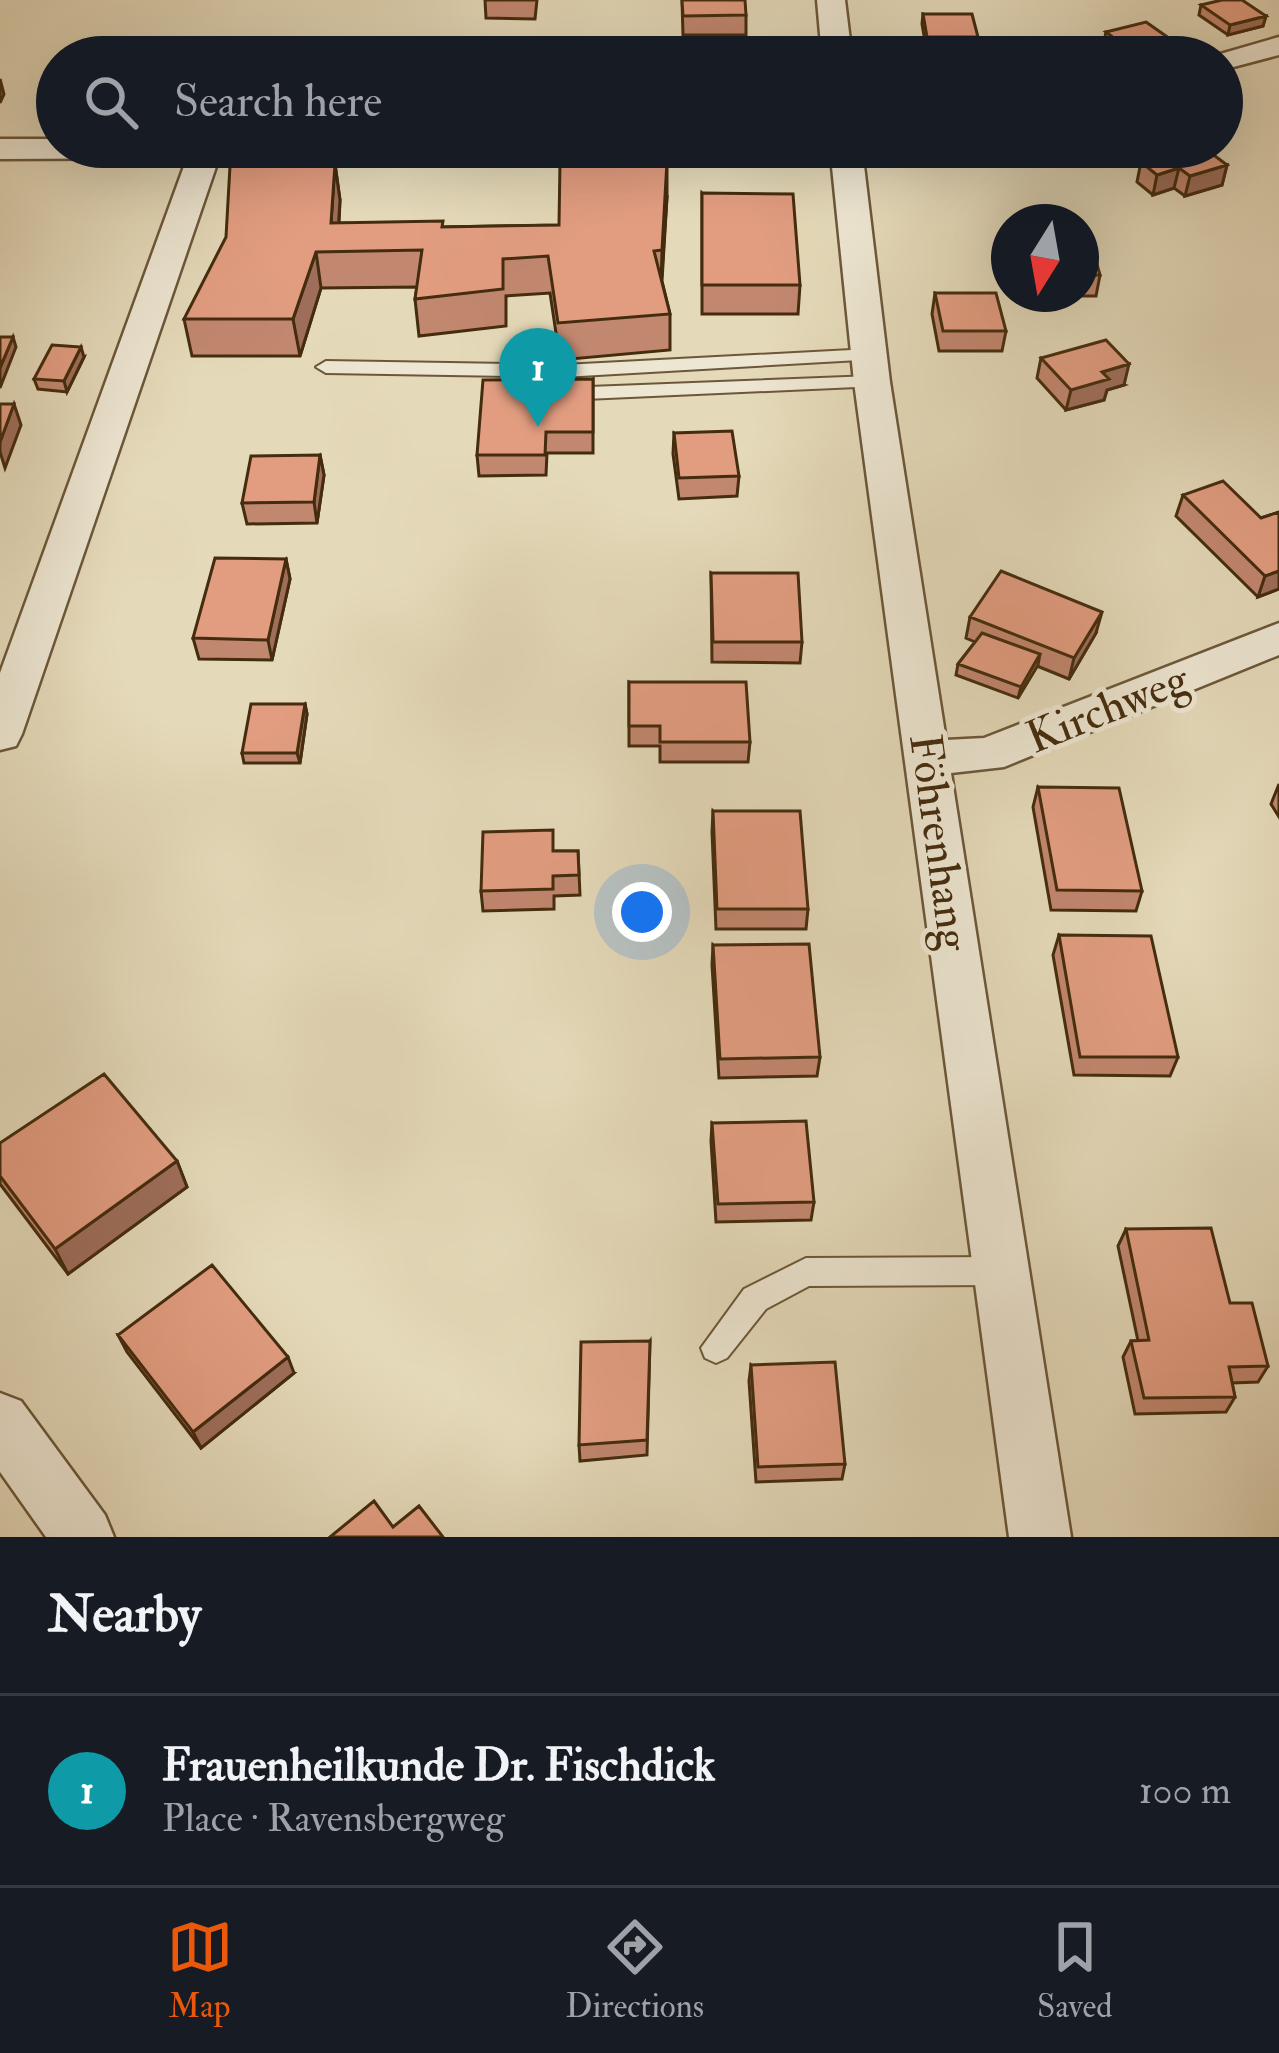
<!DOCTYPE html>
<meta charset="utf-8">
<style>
:root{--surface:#171b24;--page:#20242c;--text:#f1f3f6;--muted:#9ea1a6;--line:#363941;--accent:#ea580c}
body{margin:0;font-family:"IM FELL Double Pica",serif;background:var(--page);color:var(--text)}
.compass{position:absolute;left:991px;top:204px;width:108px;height:108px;border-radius:50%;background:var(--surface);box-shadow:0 12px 48px #0002;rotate:191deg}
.you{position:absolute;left:642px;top:912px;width:42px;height:42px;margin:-30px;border:9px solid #fff;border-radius:50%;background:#1a73e8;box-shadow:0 0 0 18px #1a73e833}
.badge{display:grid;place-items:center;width:78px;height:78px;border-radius:50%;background:var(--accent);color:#fff;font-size:39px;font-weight:700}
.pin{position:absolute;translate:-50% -99px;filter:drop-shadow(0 3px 6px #0008)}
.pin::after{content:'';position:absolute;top:63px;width:42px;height:36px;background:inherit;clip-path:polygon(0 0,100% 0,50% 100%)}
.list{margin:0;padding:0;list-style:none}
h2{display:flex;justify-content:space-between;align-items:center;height:156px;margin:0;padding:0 48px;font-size:51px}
h2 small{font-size:39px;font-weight:400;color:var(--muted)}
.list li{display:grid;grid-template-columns:78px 1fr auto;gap:36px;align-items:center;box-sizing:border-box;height:192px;padding:0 48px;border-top:3px solid var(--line)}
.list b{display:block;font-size:45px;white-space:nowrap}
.list p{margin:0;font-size:39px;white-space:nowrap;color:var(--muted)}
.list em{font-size:39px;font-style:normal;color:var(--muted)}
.icon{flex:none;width:66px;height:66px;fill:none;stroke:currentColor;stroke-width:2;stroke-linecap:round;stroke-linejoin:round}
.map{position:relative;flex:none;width:1279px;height:1537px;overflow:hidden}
.search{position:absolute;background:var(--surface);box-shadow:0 12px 48px #0002;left:36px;right:36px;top:36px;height:132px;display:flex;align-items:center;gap:30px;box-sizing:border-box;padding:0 42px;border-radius:66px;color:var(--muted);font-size:45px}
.sheet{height:348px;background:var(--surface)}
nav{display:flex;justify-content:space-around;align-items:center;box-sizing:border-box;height:168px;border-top:3px solid var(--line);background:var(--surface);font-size:33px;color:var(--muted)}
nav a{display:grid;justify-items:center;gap:6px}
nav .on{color:var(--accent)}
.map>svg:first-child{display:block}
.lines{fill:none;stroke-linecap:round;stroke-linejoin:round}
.service-casing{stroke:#6c5739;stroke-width:4}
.minor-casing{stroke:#6c5739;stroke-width:5}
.service{fill:#ede6d2;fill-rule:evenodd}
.minor{fill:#ede6d2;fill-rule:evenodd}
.wall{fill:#c2876f;stroke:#442c0e;stroke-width:3}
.shaded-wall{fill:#9e6e5a;stroke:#442c0e;stroke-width:3}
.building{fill:#e29d81;stroke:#442c0e;stroke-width:3}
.labels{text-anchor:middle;stroke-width:10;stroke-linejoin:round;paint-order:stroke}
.street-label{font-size:45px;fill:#442c0e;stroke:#ede6d2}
</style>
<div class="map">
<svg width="1279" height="1537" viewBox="0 0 1279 1537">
<rect width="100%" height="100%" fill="#e4d9b9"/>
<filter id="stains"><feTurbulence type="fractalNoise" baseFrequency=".00167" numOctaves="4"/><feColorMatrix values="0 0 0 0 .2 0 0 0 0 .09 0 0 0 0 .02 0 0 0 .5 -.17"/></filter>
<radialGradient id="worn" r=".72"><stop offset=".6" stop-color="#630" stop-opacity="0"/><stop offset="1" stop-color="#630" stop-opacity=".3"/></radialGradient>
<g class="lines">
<g class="service-casing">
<path id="service" d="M870,349L880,355L877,359L563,377L326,373L316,367L326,361L563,365Z
M872,376L879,378V386L563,400L553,394L563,388Z
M1000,1257L1011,1261L1015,1271L1011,1281L1000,1285L809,1286L766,1309L727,1358L716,1363L705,1358L701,1348L744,1289L806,1258Z"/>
</g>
<g class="minor-casing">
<path id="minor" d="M817,0H845L852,57H822Z
M1279,37V55L1222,70V57H1210Z
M0,139H57V147H890L885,154L863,157L890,382L946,740L984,738L1279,623V655L1004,767L951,773L1071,1537H1009L854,382L831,157L219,158L22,734L16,746L0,750V673L187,158L0,159Z
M0,1393L21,1401L105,1515L114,1537H46L0,1472Z"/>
</g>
<use href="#service" class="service"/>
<use href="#minor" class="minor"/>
</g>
<path class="wall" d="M485,0H537L535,19L486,18Z
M682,0L746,15V35H683Z
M1201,5L1266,16L1263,26L1228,35L1199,15Z
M923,14L978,37L976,47H926L922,24Z
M1106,32L1173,41L1171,51L1148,57H1124L1104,42Z
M1154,148L1227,165L1222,185L1185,196L1174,188L1153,195L1137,182L1141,162L1151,159Z
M335,164L340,200L339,223L443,227L559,225L667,197L662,281L670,314V350L560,360L550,293L506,296V326L419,336L415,299L417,287L321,288L300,356H192L184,319Z
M702,193L800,285L798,314H702Z
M1081,239L1100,275L1096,296H1037V294H1081Z
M935,293L1006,331L1002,351H939L932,314Z
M84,357L67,392L38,389L34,379Z
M1041,358L1124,385L1107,390L1104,400L1066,410L1037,378Z
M593,379V453H547L546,475L479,476L477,455Z
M674,433L739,476L737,496L679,499L673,454Z
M320,455L324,475L317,523L247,524L242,503Z
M1183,495L1261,518L1279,512V589L1258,597L1176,516Z
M286,559L290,579L272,660L199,659L193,638Z
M711,573L802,642L800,663L712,662Z
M970,617L1096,633L1069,679L1037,666L1018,698L956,675L958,664L975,642L966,638Z
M629,682L750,742L748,762H660V746H629Z
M305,704L307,714L300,763H244L242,753Z
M1279,784V817L1271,804Z
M1038,787L1142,891L1136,911L1051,910L1033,807Z
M713,811L808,909L806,929H716L712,832Z
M554,851H578L580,895L554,896V909L483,911L481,891Z
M1059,935L1178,1057L1170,1076L1074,1075L1053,955Z
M713,945L820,1057L817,1076L719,1078L712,965Z
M712,1123L814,1202L811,1220L716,1222L711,1141Z
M0,1143L177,1161L187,1187L68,1274L0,1184Z
M1126,1229L1230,1303L1268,1366L1258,1382L1232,1383L1235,1397L1226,1412L1135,1414L1123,1357L1131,1341H1138L1118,1246Z
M118,1335L294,1373L201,1448L127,1352Z
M650,1341L647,1455L580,1461L579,1445Z
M751,1365L845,1464L842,1479L756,1482L749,1381Z"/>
<path class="shaded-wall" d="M1266,16L1263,26L1228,35L1230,25Z
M1173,41L1171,51L1148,57H1131L1132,52Z
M0,79L4,94L0,103Z
M667,161V197L661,287L662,250Z
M335,164L340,200L337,251L331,223Z
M1227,165L1222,185L1185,196L1190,176Z
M1179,168L1174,188L1153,195L1157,175Z
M316,252L321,288L300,356L293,319Z
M13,337L16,347L0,388V368Z
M81,347L84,357L67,392L64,381Z
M1129,364L1124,385L1107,390L1104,400L1066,410L1071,390L1102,372Z
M14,404L21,425L5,468L0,452V442Z
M320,455L324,475L317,523L314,502Z
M286,559L290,579L272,660L268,640Z
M1279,571V589L1258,597L1265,576Z
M1102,612L1096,633L1069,679L1074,658Z
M1040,654L1038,665L1018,698L1021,687Z
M305,704L307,714L300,763L297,753Z
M177,1161L187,1187L68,1274L55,1249Z
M288,1357L294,1373L201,1448L193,1432Z"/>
<path class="building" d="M682,0H745L746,15L683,16Z
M1222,0H1242L1266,16L1230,25L1201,5Z
M923,14H972L978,37H927Z
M1146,22L1173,41L1132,52L1106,32Z
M224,41H250L261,50L285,51L283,57H181L182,51L206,50Z
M1156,147H1203L1227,165L1190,176L1179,168L1157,175L1141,162L1164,155L1154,148Z
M667,161L662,250L654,251L670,314L558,323L548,256L503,259V289L415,299L422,250L316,252L293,319H184L226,237L230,166L335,164L331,223L443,221L442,227L559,225L560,163Z
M702,193L793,194L800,285H702Z
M1081,239H1090L1100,275H1081Z
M935,293H996L1006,331H943Z
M0,337H13L0,368Z
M1106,340L1129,364L1102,372L1109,379L1071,390L1041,358Z
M52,345L81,347L64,381L34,379Z
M593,379V432H546L545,455H477L483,380Z
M0,404H14L0,442Z
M732,431L739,476L679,478L674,433Z
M320,455L314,502L242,503L251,456Z
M1223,481L1261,518L1279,512V571L1265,576L1183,495Z
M215,558L286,559L268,640L193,638Z
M1001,571L1102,612L1074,658L970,617Z
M711,573H798L802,642H713Z
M982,633L1040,654L1021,687L958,664Z
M629,682H746L750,742H660V726H629Z
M251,704H305L297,753H242Z
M1038,787L1119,788L1142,891L1057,890Z
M713,811H800L808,909H717Z
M553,830V851H578L579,875L553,876V889L481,891L483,832Z
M1059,935L1151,936L1178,1057H1080Z
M809,944L820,1057L720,1059L713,945Z
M104,1074L177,1161L55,1249L0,1176V1143Z
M806,1121L814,1202L718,1204L712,1123Z
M1211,1228L1230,1303H1252L1268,1366L1229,1367L1235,1397L1144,1398L1131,1341L1149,1340L1126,1229Z
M212,1265L288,1357L193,1432L118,1335Z
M650,1341L647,1440L579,1445L581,1342Z
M835,1362L845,1464L758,1467L751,1365Z
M374,1501L393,1527L419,1506L443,1537H330Z"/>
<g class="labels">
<g class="street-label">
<text transform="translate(1107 707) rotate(-22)" y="16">Kirchweg</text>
<text transform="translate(941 842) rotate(82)" y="16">Föhrenhang</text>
</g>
</g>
<rect width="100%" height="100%" filter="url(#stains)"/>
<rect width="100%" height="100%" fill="url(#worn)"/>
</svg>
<svg class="compass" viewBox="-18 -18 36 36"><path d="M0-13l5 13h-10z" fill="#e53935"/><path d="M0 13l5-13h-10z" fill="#9ea1a6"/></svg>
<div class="you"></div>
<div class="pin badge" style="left:538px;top:427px;background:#0f9aa8">1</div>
<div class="search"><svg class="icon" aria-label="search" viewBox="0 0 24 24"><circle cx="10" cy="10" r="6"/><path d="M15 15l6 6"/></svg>Search here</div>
</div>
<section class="sheet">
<h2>Nearby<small></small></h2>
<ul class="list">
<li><span class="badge" style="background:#0f9aa8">1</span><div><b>Frauenheilkunde Dr. Fischdick</b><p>Place · Ravensbergweg</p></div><em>100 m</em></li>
</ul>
</section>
<nav>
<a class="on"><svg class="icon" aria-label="map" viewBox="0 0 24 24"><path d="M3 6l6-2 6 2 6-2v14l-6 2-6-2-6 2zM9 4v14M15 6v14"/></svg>Map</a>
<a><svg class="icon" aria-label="directions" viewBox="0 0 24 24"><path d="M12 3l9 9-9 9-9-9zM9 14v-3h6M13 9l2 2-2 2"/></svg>Directions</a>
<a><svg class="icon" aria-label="saved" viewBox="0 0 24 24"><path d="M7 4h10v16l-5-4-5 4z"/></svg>Saved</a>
</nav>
